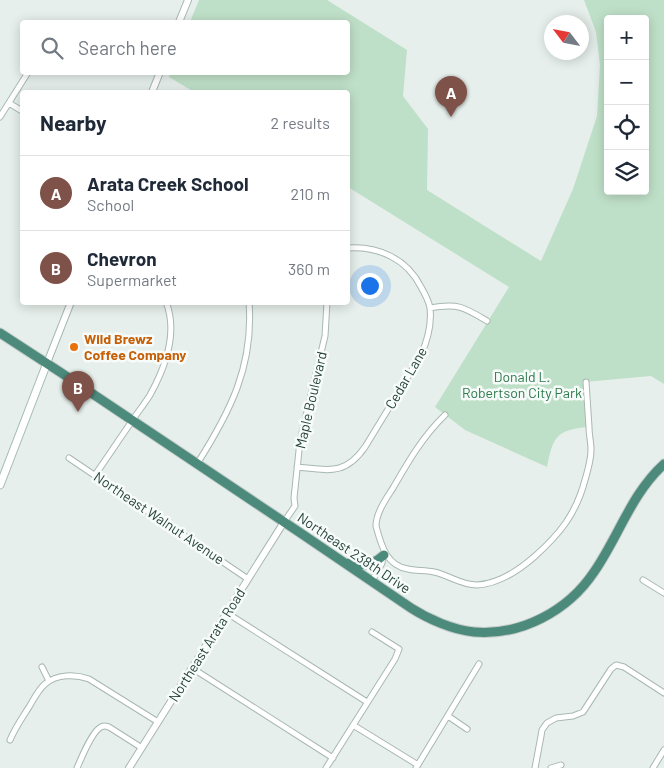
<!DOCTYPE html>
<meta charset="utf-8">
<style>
:root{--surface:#fff;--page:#f6f6f7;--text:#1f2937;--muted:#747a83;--line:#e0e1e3;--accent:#7f5249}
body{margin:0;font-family:Barlow,sans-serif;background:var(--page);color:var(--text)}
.controls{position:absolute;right:15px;top:15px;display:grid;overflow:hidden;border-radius:5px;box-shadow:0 2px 12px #0003}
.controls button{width:45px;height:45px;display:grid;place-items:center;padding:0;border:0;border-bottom:1px solid var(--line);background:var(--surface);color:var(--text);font:25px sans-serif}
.compass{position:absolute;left:544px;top:15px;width:45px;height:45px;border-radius:50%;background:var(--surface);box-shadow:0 2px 12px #0003;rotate:302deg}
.you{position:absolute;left:369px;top:285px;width:18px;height:18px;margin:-12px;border:4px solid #fff;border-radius:50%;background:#1a73e8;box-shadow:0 0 0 8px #1a73e833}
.badge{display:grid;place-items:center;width:32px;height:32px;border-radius:50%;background:var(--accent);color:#fff;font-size:16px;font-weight:700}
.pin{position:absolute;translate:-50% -41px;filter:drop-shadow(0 1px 2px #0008)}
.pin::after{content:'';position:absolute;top:26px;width:18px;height:15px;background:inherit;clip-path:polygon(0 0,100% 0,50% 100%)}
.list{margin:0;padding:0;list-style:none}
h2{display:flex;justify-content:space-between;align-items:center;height:65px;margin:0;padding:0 20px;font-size:21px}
h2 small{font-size:16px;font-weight:400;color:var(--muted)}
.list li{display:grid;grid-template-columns:32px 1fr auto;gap:15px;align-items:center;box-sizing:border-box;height:75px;padding:0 20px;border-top:1px solid var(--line)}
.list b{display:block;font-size:19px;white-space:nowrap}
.list p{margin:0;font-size:16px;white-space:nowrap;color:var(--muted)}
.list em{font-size:16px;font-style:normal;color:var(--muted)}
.icon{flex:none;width:28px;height:28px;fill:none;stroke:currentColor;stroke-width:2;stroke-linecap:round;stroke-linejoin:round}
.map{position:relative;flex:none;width:664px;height:768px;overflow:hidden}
.search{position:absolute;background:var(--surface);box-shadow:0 2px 12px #0003;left:20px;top:20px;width:330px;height:55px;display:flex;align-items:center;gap:12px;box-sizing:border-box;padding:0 18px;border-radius:5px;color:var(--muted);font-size:19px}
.panel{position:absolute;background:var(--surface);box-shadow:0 2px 12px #0003;left:20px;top:90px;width:330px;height:215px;border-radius:5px}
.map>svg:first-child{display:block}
.green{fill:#bfe0c8;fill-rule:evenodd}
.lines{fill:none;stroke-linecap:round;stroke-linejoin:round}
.minor-casing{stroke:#a8b8b2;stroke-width:7}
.tertiary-casing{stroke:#a8b8b2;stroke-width:8}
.secondary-casing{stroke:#a4bbb3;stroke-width:9}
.trunk-casing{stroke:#c2cac8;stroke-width:11}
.minor{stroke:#fff;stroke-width:5}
.tertiary{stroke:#fff;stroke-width:6}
.secondary{stroke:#fff;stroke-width:7}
.trunk{stroke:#4c8a7c;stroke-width:9}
.food-dot{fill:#e8710a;stroke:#f7fbf9;stroke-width:2}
.labels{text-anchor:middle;stroke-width:5;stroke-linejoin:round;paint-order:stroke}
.food-label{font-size:14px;font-weight:bold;fill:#c56008;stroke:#f7fbf9;text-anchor:start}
.park-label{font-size:14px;fill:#2d7a4b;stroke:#f7fbf9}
.street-label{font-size:14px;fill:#24423a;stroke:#f7fbf9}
</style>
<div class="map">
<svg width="664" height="768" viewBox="0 0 664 768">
<rect width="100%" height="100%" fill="#e6efeb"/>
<path class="green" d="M199,0H327L407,50L403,96L428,129L427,190L541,261L573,189L597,116L600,65L596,32L584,0H664V384L651,376L585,382L588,427C556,430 553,437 547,467L465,430L435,407L509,287L348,187V92H194L169,77L171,72H348V22H190ZM608,19H645V191H608Z"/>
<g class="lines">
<g class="minor-casing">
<path id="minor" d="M9,103L22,111
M0,117L27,74
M430,308C458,303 464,307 487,321
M445,415C423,436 408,462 393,488C386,499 376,513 376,526C381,544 386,566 408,569C416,571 425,570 434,572C449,575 460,585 477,585C498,584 519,570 534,557C560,534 576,514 585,480C588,470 591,460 591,450C591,442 589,435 589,427C588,412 587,397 586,382
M69,458L248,579
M197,464C230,412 254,366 249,302
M297,467C328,470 345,476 365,447L420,357C427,342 432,325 430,308C429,301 425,294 421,287C407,259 379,246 348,248
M95,475C107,458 118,441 130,424C136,414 144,405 150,395C165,368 178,332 166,302
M284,522L295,506L294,498L300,441L325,336L327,302
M643,580L664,593
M372,581L382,563L383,555
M227,613L367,702
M42,667L49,681
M192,668L333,758
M448,716L467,729
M353,725L418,765
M10,740C15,728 22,718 29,707C34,699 38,690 45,684C57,674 75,674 89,679L158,722
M77,768C81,759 92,731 101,727C105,725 105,726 109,727L142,748
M326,768L395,659L399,649L372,632
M416,768L479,664
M535,768L541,736L542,730L547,723L556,718L573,716L583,712L611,669L616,665L624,667L664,693
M551,768L561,765
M653,768L664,750"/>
</g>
<g class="tertiary-casing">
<path id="tertiary" d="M179,22L188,0
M152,92L160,72
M47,363L71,302
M129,768L284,522"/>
</g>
<g class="secondary-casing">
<path id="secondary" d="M0,485L47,363"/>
</g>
<g class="trunk-casing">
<path id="trunk" d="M0,333L60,372L299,532L411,608C428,619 453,630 474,632C521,636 568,611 594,572C619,536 631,494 664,464
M349,563C362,567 373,565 384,555"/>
</g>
<use href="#minor" class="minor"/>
<use href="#tertiary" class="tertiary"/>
<use href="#secondary" class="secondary"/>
<use href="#trunk" class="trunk"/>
</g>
<circle class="food-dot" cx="74" cy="347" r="5"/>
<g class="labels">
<g class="food-label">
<text x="84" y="344">Wild Brewz<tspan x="84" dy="16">Coffee Company</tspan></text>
</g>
<g class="park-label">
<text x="522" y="382">Donald L.<tspan x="522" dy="16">Robertson City Park</tspan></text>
</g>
<g class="street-label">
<text transform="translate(406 378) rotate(-60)" y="5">Cedar Lane</text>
<text transform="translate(311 400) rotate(-77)" y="5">Maple Boulevard</text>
<text transform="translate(159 518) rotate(34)" y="5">Northeast Walnut Avenue</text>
<text transform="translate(354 553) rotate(34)" y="5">Northeast 238th Drive</text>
<text transform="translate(207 645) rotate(-58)" y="5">Northeast Arata Road</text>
</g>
</g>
</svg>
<div class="controls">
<button>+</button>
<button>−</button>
<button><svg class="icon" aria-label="locate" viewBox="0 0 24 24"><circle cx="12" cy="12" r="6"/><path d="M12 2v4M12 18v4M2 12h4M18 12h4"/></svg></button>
<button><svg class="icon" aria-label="layers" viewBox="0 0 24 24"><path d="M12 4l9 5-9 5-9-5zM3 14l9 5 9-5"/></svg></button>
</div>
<svg class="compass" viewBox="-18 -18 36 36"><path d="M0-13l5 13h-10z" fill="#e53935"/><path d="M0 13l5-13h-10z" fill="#747a83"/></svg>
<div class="you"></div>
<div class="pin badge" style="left:451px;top:117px">A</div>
<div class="pin badge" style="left:78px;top:412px">B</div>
<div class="search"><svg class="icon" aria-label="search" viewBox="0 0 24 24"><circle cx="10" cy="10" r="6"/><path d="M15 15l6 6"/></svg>Search here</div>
<section class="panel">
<h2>Nearby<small>2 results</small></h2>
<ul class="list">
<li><span class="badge">A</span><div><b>Arata Creek School</b><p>School</p></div><em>210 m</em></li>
<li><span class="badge">B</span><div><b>Chevron</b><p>Supermarket</p></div><em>360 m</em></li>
</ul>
</section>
</div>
